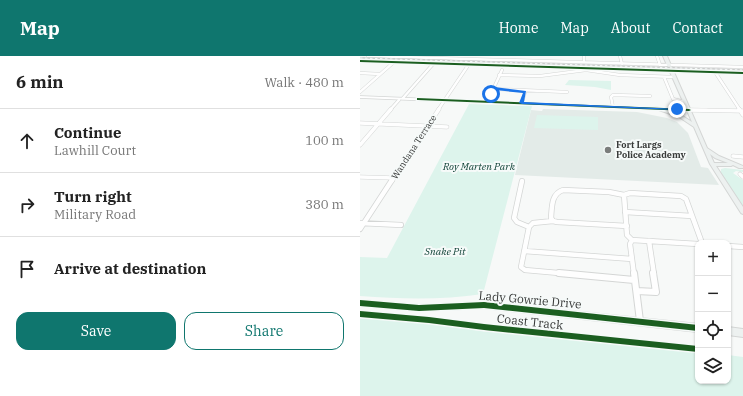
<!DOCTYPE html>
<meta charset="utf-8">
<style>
:root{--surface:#fff;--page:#f2f2f2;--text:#222;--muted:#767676;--line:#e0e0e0;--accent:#0f766e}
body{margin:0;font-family:"IBM Plex Serif",serif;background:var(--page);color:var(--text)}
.controls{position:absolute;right:12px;bottom:12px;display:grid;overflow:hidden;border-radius:8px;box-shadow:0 1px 3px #0004}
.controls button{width:36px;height:36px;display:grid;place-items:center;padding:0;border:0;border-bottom:1px solid var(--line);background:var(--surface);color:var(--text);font:20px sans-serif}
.stop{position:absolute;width:12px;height:12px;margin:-9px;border:3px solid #1a73e8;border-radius:50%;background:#fff}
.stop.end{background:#1a73e8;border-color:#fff;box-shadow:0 1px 4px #0008}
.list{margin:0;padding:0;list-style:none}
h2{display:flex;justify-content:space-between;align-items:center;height:52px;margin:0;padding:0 16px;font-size:17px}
h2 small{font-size:13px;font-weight:400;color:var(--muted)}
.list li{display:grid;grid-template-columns:26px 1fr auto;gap:12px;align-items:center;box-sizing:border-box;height:64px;padding:0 16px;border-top:1px solid var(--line)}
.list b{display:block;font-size:15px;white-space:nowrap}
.list p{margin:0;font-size:13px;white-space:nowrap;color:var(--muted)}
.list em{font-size:13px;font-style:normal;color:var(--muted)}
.actions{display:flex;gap:8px;padding:12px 16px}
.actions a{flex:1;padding:9px 0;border:1px solid var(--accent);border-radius:12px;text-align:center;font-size:14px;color:var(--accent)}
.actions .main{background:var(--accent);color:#fff}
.icon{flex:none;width:22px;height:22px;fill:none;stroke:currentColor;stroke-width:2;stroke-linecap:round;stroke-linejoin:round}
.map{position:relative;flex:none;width:383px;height:340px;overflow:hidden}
header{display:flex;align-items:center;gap:24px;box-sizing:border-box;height:56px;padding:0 20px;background:var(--accent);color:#fff}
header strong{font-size:19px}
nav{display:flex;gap:22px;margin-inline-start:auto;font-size:14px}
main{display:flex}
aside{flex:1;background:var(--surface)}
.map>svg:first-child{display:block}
.built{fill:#e3ebe8}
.green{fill:#ddf4ec}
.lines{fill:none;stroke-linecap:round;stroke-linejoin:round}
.minor-far3-casing{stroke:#d4d6d5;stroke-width:3.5}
.minor-far2-casing{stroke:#d4d6d5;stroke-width:4.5}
.minor-far1-casing{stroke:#d4d6d5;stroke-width:6}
.minor-casing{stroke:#d4d6d5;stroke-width:8}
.tertiary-casing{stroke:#d4d6d5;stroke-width:1.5}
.secondary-casing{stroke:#d4d6d5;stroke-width:2}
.minor-far3{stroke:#fefefe;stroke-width:2.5}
.minor-far2{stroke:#fefefe;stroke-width:3.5}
.minor-far1{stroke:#fefefe;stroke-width:4.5}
.minor{stroke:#fefefe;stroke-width:6}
.tertiary{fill:#fefefe;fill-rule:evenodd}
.secondary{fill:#edf1f0;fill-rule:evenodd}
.rail-casing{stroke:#cbcccc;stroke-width:2}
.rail{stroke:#f6faf9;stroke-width:1;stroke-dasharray:2.5;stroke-linecap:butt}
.cycleway-casing{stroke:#f6faf9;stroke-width:3}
.cycleway{fill:#1b5e20;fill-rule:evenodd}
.route{fill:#1a73e8}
.poi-dot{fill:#7b7d7c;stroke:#f6faf9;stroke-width:1.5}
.labels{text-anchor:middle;stroke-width:4;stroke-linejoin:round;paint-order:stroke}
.far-poi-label{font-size:9px;font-weight:bold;fill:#383a39;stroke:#f6faf9;text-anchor:start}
.far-street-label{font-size:9px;fill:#383a39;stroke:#f6faf9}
.park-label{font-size:10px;font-style:italic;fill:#0a3e32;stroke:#f6faf9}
.near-street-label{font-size:12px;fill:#383a39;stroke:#f6faf9}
</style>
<header>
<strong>Map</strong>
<nav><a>Home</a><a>Map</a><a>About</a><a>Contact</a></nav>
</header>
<main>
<aside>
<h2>6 min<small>Walk · 480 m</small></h2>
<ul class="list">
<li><svg class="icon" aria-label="ahead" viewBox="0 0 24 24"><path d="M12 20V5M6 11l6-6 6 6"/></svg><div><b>Continue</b><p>Lawhill Court</p></div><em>100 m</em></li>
<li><svg class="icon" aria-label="right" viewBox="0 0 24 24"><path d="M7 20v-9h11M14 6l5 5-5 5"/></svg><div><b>Turn right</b><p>Military Road</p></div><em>380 m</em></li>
<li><svg class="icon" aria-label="arrive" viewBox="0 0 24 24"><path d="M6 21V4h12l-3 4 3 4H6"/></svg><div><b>Arrive at destination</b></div></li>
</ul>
<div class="actions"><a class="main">Save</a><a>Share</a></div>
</aside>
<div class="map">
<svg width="383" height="340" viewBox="0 0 383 340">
<rect width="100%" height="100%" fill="#f7f9f8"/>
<path class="built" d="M183,53L277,56L307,62L317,66L328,77L341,111L348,112L359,129L155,119L171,54L182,55Z"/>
<path class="green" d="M209,24L251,25V34L235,31L205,29Z
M109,48L172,50L123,238C82,244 42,243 0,240V201L27,202Z
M177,59L238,61V74L174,72Z
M365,112L383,114V116L376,115L373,117L383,124V151L361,117V113Z
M0,261L72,267L121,275L338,296V325H368V299L383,301V340H0Z"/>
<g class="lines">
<g class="minor-far3-casing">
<path id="minor-far3" d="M8,0L383,11
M224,0V6
M260,0L262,8
M297,0L300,9
M0,5L109,8L78,54
M312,15L383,17
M355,16L380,54
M0,17L20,18
M139,19L180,20L226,14L260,19L314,21
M304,21L313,43L325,46
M134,33L207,36
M0,36L34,6
M131,38L142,14
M43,42L74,7
M162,47L165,36
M253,51L251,41L253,39L290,40
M30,54L39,44
M329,54H347"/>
</g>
<g class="minor-far2-casing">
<path id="minor-far2" d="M379,53L383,59
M329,54L383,55
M0,67L87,71
M0,89L31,53
M373,100L383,101
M380,118L383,121
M0,121L34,122
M32,125L79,53"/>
</g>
<g class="minor-far1-casing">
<path id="minor-far1" d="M162,125L154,162L157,166L169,171
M264,139L249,136L203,134C191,138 192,151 191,162L193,165L197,166L267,170
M265,156L332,160
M193,165L173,167L169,171L161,211L165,214L210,218
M0,167L41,169
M0,173L32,124
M272,184L267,179L264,139L270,137L321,140L326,143L342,187
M272,184L270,188L274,218
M272,184L338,188
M289,185L294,218
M368,190L383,191
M164,195L272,203"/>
</g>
<g class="minor-casing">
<path id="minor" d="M199,217L274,224
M274,217L280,265
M277,235L296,236L293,217"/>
</g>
<g class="tertiary-casing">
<path id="tertiary" d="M0,40L329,53L331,54L329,55L0,42Z"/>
</g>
<g class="secondary-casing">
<path id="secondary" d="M303,0H307L347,92L359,100L383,110V112H379L373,109L371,110H356L383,151V158L381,157L350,108L334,71L319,61L293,52L296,51L321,59L332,66ZM350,98L355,102L368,107H354Z
M0,244L59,249L124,246L338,268V276L124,252L59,255L0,250Z
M368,271L383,273V281L368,279Z"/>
</g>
<use href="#minor-far3" class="minor-far3"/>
<use href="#minor-far2" class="minor-far2"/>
<use href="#minor-far1" class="minor-far1"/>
<use href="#minor" class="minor"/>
<use href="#tertiary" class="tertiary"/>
<use href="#secondary" class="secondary"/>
<g class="rail-casing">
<path id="rail" d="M0,2L383,14"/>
</g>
<use href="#rail" class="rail"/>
<g class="cycleway-casing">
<path id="cycleway" d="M0,4L383,16V18L0,6Z
M57,42L329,53L331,54L329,55L58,44H57Z
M0,244L59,249L124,246L338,269V275L124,252L59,255L0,250Z
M0,255L69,261L124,268L338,290V296L124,274L69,267L0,261Z"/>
</g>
<use href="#cycleway" class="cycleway"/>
</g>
<path class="route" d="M134,31L166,35L164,46L319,53L317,54L162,48L159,47L163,37L135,34L132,39H129Z"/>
<circle class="poi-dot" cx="248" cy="94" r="4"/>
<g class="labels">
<g class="far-poi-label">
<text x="256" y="92">Fort Largs<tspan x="256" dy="10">Police Academy</tspan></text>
</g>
<g class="far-street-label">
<text transform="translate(54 91) rotate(-57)" y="3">Wandana Terrace</text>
</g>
<g class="park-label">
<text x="119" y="114">Roy Marten Park</text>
<text x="85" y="199">Snake Pit</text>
</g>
<g class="near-street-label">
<text transform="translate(170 244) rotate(5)" y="4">Lady Gowrie Drive</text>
<text transform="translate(170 266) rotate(6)" y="4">Coast Track</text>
</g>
</g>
</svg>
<div class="controls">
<button>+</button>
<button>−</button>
<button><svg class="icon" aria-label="locate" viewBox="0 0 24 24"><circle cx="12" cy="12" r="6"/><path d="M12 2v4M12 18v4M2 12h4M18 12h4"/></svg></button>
<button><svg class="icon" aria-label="layers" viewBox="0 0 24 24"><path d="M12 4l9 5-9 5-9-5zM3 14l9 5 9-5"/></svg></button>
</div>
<div class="stop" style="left:131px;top:38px"></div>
<div class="stop end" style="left:317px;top:53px"></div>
</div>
</main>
